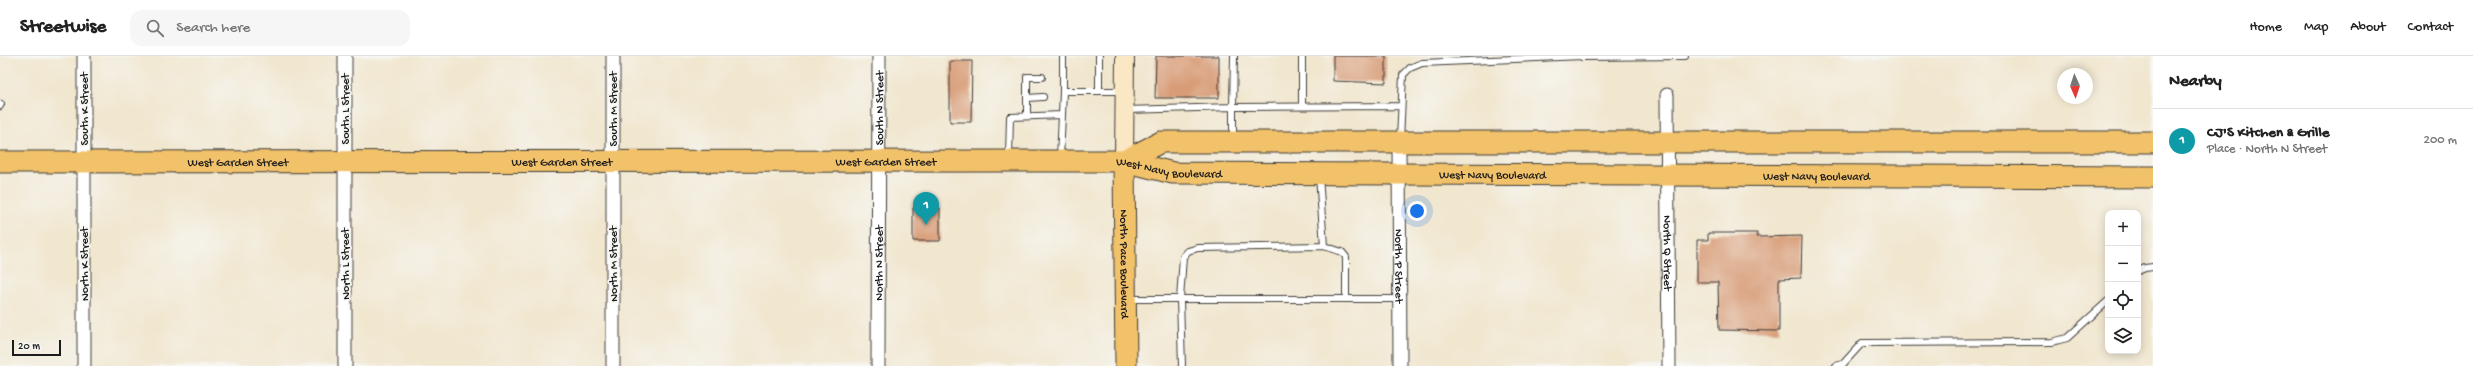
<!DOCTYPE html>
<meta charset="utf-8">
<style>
:root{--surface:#fff;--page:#f6f6f6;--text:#222;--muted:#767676;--line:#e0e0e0;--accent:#b5179e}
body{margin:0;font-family:"Gochi Hand",sans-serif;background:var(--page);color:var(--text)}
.controls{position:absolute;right:12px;bottom:12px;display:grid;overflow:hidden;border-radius:8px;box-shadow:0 2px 10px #0003}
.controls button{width:36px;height:36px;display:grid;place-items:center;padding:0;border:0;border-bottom:1px solid var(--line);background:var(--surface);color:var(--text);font:20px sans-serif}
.compass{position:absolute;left:2057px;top:12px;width:36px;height:36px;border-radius:50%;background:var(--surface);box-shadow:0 2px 10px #0003;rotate:177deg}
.scale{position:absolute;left:12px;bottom:10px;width:49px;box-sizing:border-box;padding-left:4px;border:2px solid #1c1c1c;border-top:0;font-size:11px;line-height:14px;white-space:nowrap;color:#1c1c1c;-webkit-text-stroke:3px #f6f6f2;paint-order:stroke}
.you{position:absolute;left:1417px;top:155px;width:14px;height:14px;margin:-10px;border:3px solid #fff;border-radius:50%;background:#1a73e8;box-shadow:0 0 0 6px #1a73e833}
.badge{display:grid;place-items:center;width:26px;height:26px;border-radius:50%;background:var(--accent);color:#fff;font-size:13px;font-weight:700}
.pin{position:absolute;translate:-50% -33px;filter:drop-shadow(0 1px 2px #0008)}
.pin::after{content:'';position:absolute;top:21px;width:14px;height:12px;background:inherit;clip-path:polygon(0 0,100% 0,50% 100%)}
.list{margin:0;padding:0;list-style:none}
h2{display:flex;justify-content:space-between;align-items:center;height:52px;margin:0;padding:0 16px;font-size:17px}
h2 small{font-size:13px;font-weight:400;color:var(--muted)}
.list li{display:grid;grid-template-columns:26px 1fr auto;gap:12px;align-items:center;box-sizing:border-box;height:64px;padding:0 16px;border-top:1px solid var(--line)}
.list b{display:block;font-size:15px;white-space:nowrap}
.list p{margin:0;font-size:13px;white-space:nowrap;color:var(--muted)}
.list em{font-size:13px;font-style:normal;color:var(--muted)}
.icon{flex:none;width:22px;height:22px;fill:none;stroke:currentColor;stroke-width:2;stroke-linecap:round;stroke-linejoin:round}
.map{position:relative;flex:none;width:2153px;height:310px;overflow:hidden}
header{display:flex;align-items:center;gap:24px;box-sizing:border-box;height:56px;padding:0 20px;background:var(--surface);border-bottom:1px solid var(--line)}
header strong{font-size:19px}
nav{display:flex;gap:22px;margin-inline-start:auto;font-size:14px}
.search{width:280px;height:36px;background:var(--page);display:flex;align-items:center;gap:10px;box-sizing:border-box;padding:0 14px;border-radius:12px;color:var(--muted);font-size:15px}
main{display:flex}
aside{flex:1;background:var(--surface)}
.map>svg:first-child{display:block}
.building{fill:#d89c77}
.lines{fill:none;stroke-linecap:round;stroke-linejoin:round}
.service-casing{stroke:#3c3a37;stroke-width:8}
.minor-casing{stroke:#3c3a37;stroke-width:15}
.secondary-casing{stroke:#3c3a37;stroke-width:20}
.primary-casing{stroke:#3c3a37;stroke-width:23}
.service{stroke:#fff;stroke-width:6}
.minor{stroke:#fff;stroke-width:13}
.secondary{stroke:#fae7c3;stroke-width:18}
.primary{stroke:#f2c26a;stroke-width:21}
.labels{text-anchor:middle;stroke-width:3.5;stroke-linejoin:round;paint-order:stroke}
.street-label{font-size:12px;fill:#1c1c1c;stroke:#f6f6f2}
</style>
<header>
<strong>Streetwise</strong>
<div class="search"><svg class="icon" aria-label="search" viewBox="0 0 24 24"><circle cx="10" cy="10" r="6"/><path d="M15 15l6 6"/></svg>Search here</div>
<nav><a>Home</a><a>Map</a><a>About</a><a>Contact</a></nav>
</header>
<main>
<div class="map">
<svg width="2153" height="310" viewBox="0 0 2153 310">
<rect width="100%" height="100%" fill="#f6f6f2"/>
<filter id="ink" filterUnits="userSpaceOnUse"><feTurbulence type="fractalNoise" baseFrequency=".025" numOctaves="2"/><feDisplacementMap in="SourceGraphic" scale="8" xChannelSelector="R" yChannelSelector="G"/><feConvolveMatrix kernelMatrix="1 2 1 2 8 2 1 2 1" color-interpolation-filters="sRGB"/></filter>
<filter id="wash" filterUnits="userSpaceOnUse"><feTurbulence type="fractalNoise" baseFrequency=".012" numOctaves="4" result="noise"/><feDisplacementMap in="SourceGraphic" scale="16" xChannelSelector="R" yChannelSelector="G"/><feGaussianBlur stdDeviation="0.9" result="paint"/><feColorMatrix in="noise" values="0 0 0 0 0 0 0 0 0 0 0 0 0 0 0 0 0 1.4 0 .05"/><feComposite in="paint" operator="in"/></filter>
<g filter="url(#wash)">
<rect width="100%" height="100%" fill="#f1e6ce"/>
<g id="blocks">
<path class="building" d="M1156,0H1219V42H1155Z
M1333,0H1386V27L1333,25Z
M950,5H972L971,66H950Z
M913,152H940V185H913Z
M1708,177H1757V181L1802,180L1801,222L1779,223V275L1719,274L1718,226H1697V184H1708Z"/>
</g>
</g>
<g filter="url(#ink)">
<use href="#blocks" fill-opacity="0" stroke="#3c3a37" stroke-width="1"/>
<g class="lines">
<g class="service-casing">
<path id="service" d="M1302,0V50
M1582,1L1685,0
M1063,35V0
M1099,35V0
M1027,42L1043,41
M0,50L1,48
M1125,54L1233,51L1234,0
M1062,59L1063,35H1123
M1027,60V21H1042
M1233,84V51L1400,50
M1400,84L1403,19L1410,12L1422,7L1582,0
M1009,101L1010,61L1062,59L1060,102
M1319,120L1324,190
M2138,215L2145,212L2153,211
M1129,243H1346
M1182,310L1180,243L1183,201L1188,195L1198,192L1324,190L1342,196L1346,201V243H1401
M1836,310L1843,308L1862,287L2052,286L2067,282L2108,245"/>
</g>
<g class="minor-casing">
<g id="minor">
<path d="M84,0V310"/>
<path d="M613,0V310"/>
<path id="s1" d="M1667,39L1669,310"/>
<path id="s2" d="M1399,85L1400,310"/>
<path d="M345,310V0"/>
<path id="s3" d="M878,310L879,0"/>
</g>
</g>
<g class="secondary-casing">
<path id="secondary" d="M1124,105L1125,0"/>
</g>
<g class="primary-casing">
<g id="primary">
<path d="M1124,105L1161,86H2153"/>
<path id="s4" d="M1124,105L1126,310"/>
<path id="s5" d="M0,106L1124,105L1173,117L2153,121"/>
</g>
</g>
<use href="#service" class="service"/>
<use href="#minor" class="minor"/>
<use href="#secondary" class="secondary"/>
<use href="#primary" class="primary"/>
</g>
</g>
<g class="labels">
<g class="street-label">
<text dy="4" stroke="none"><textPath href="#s3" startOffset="258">South N Street</textPath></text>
<text transform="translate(84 53) rotate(-90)" y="4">South K Street</text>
<text transform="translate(345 53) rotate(-90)" y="4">South L Street</text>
<text transform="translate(613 53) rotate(-90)" y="4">South M Street</text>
<text dy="4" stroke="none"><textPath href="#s5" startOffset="562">West Garden Street</textPath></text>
<text dy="4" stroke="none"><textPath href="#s5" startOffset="886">West Garden Street</textPath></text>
<text dy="4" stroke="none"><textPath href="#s5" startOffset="238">West Garden Street</textPath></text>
<text dy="4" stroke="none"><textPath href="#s5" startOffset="1170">West Navy Boulevard</textPath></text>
<text dy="4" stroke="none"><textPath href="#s5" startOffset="1494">West Navy Boulevard</textPath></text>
<text dy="4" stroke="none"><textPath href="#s5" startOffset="1818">West Navy Boulevard</textPath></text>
<text dy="4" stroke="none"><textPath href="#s1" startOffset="158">North Q Street</textPath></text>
<text dy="4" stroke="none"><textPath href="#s3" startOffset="103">North N Street</textPath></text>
<text transform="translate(84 208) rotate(-90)" y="4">North K Street</text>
<text transform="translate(345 208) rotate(-90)" y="4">North L Street</text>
<text transform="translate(613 208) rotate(-90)" y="4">North M Street</text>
<text dy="4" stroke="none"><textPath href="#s4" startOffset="103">North Pace Boulevard</textPath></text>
<text dy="4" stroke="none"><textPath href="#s2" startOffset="125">North P Street</textPath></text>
</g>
</g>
</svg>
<div class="controls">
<button>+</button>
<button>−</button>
<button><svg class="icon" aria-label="locate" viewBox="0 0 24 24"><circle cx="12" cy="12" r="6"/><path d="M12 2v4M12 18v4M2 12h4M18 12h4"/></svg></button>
<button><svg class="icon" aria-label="layers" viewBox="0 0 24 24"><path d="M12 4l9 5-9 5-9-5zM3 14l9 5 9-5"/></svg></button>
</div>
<svg class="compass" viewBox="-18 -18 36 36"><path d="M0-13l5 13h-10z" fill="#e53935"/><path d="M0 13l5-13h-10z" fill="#767676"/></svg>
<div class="scale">20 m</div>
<div class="you"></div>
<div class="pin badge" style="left:926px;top:169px;background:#0f9aa8">1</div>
</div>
<aside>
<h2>Nearby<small></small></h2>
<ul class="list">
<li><span class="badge" style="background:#0f9aa8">1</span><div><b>CJ'S Kitchen &amp; Grille</b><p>Place · North N Street</p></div><em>200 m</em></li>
</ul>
</aside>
</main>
